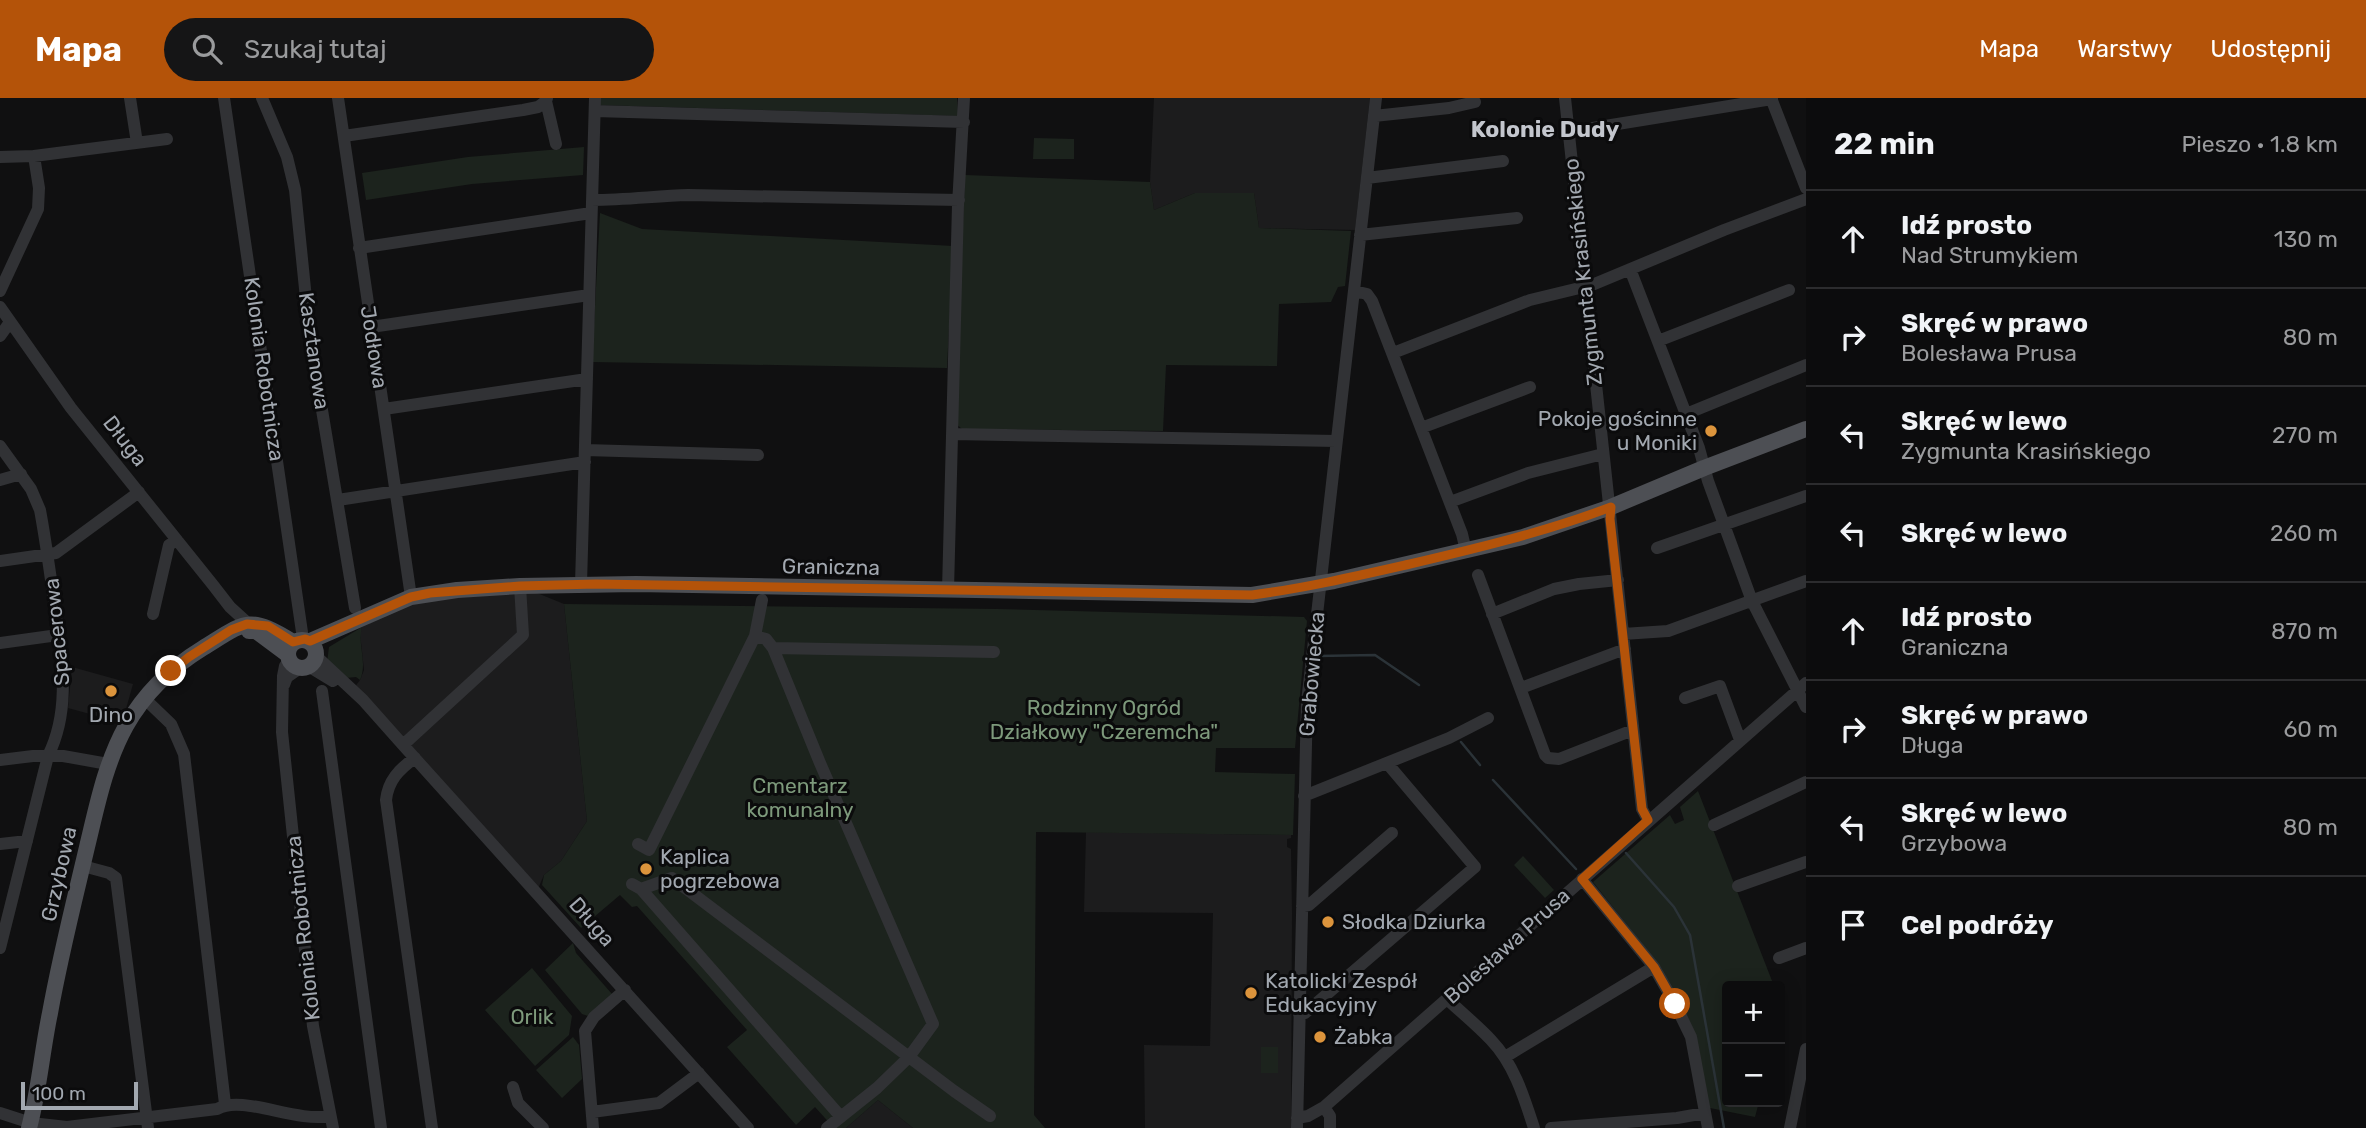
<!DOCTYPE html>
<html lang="pl">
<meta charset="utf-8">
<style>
:root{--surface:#0c0c0d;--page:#151516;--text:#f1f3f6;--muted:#9a9b9d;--line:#2c2c2e;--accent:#b45309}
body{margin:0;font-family:Rubik,sans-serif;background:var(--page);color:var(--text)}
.controls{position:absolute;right:21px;bottom:21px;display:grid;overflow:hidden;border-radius:7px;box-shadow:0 4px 18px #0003}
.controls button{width:63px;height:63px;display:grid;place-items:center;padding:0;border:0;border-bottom:2px solid var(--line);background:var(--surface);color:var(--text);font:35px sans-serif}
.scale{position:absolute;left:21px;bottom:18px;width:117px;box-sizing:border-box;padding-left:7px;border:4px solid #a2a8b0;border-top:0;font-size:19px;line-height:24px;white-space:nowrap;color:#a2a8b0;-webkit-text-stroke:5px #0b0b0c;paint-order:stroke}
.stop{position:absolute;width:21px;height:21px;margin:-16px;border:5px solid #b45309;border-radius:50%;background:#fff}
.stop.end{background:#b45309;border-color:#fff;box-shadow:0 2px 7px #0008}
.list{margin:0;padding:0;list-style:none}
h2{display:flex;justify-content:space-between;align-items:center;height:91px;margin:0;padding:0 28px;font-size:30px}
h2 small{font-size:23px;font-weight:400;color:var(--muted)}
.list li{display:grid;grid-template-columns:46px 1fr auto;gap:21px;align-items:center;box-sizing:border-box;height:98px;padding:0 28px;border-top:2px solid var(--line)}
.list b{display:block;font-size:26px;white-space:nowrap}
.list p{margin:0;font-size:23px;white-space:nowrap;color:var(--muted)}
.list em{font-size:23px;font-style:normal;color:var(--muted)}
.icon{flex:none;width:38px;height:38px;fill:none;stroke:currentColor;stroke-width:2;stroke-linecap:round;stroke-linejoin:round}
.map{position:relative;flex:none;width:1806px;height:1030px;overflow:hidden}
header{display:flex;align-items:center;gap:42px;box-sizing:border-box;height:98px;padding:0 35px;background:var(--accent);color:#fff}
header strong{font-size:33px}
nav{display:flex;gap:38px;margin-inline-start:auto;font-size:24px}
.search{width:490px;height:63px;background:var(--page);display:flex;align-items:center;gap:18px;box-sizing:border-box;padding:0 24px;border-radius:38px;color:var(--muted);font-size:26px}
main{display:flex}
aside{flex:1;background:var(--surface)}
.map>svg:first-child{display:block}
.built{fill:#1c1c1d}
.green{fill:#1c231d}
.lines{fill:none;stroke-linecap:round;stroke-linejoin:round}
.stream{stroke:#2b3338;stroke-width:2.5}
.minor{stroke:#313235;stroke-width:12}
.major{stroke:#4d4f54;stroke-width:16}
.route{stroke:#b45309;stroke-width:9}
.poi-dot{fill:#dc943c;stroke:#0b0b0c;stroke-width:2.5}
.labels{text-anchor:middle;stroke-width:6;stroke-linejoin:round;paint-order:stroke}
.street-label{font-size:21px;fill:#a2a8b0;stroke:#0b0b0c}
.poi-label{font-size:21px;fill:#a2a8b0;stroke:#0b0b0c;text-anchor:start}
.park-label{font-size:21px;fill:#7d997b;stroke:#0b0b0c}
.neighbourhood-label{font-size:23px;font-weight:bold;fill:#c3c6cd;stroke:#0b0b0c}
</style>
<header>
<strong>Mapa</strong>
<div class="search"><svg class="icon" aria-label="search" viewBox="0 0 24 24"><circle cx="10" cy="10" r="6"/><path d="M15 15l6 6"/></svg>Szukaj tutaj</div>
<nav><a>Mapa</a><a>Warstwy</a><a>Udostępnij</a></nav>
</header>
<main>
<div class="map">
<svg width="1806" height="1030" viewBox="0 0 1806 1030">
<rect width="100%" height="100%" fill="#101011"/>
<path class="built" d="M1154,0H1370L1355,132L1259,130L1254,95H1195L1154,112L1150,84Z
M520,488L564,506L587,723L561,763L544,777L537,793L351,594L360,582L364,572L360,535L362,529L411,499Z
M72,569L133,586L126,611L119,624L68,610Z
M1086,734L1291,737V740L1287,741V749L1291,751L1292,815L1291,1030H1145L1144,947L1210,948L1213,815L1084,814Z
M878,1002L913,1030H846Z"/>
<path class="green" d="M597,0H957L958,18L597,7Z
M1034,40L1074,41V61H1033Z
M584,49L583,77L472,86L366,102L362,75L468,59Z
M965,77L1150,84L1154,112L1195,95H1254L1259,130L1351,133L1345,188L1338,189L1331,204L1279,206L1277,268L1166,267L1163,333L962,331L955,325Z
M600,115L642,131L953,148L947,270L592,264Z
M564,506L997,511L1304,519L1307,523L1295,650H1216L1215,674L1295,676L1293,737L1036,734L1034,1017L1045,1030H913L878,1002L846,1030H834L815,1009L796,1027L727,949L747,932L637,808L632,809L620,797L581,830L542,787L544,777L561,763L587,723Z
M362,529C357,547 368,564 360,582L356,579L346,580L327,565L329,549Z
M1698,693L1774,888H1727V1004H1759L1755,1019L1710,1010L1662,871L1593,784L1670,717L1675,726L1684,722L1680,709Z
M1523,758L1554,792L1545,800L1514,767Z
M573,845L576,855L612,896L588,918L582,916L545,872Z
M532,870L572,918L569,937L535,968L485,912Z
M573,939L579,947L582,981L562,1000L536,972Z
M1261,949H1278V975H1261Z"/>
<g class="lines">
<path class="stream" d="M1318,558L1375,557L1419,587
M1461,644L1480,667
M1493,682L1576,771
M1626,755L1674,809L1690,837L1724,1030"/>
<path class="minor" d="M130,0L137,45
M224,0L303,541
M262,0L287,59L295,92L310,240L355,510
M338,0L411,499
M1565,0L1642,711L1648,722
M1771,0L1806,90
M546,3L556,46
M595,13L964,24
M1374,18L1449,10L1475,4
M1568,34L1772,1
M344,38L523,12L538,9L546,3L547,0
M0,59L34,58L167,41
M1367,80L1503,63
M592,102C625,102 656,98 688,97L959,102
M1360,137L1517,120
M359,150L591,115
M1630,171L1699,350L1708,383L1752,503L1806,609
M0,193L38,111L39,90L34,58
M1354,193L1367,196L1372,203L1462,436L1466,453
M0,209L71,310L213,487L230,509L253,530
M371,229L589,197
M0,238L10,224
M1658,243L1789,192
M1393,255L1530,202L1592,187L1724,132L1806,101
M384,311L587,281
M1686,316L1806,267
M1421,330L1530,289
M953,336L1336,343
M0,348L31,391L40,412C46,444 50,476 55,509C61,559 72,610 48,658L0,850
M585,352L758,357
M0,382L21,376
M338,402L585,364
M1450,404L1528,375L1603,356
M1657,450L1806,398
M0,463L56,455L139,394
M1478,477L1545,657L1548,660L1559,661L1633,632
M581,486L595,0
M948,492L958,107L964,0
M762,502L755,538L766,541L773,550L820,665L933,926L909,959L877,990L827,1030
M153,516L169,447L177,442
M1492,516L1554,491L1579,486L1618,482
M1623,536L1668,533L1806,483
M0,545L58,537
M773,550L994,554
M317,559L363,602L403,647L748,1030
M289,563L285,568L283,578L282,634L313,928L333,1030
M310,569L333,583
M284,587L287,579L300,570
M1521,590L1625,551
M322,593L381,1030
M1685,600L1720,588L1740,642
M145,601L171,626L184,656L225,1006
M403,647L523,537L520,488
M415,660C399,671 388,683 386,702L432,1030
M0,662L33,658H63L108,666
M1304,698L1449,640L1488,620
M1714,727L1806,684
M0,746L27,743
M638,746L649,752L755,538
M83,768L109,775L116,780L148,1030
M1582,781L1654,869L1675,906L1691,939L1708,1030
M632,786L641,791L841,1019
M1738,788L1806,764
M641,791L672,780L954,993L990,1018
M1302,808L1309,807L1392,735
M1779,860L1806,850
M1447,901C1462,915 1478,928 1491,942C1514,966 1524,999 1534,1030
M1299,916L1305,915L1475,769L1387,665
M1505,959L1654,869
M513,989L518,1005L543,1030
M1324,1009L1330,1018V1030
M592,1014L659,1005L699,975
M0,1015L31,1025L67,1029L217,1011C242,996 295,1025 330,1018
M1297,1020L1308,1018L1324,1009L1806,585
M593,1030L585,933L594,919L625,892
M1297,1030L1307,604L1376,0
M1551,1030L1677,1020L1705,1015
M1790,1030L1806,951"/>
<path class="major" d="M249,533H256L287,556
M288 556a14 14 0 1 1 28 0a14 14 0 1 1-28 0Z
M310,543L411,499L457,492L520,488L636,486L1252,497L1334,483L1523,439L1611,409L1704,370L1806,331
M29,1030C39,993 42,953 50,915C60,859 74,804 87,749C97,708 105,666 126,628C144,596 172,569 203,550C245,524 248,516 293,544"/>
</g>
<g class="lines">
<path class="route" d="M171,573L189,559L231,532L247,526L268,528L293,544L305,541L310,543L411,499L430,495L520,488L596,486L1252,497C1305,490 1357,478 1410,466C1478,450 1545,434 1611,409L1610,421L1642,711L1648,722L1582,781L1654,869L1675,906"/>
</g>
<g class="poi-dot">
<circle cx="1711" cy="333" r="7"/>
<circle cx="111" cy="593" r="7"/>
<circle cx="646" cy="771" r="7"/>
<circle cx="1328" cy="824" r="7"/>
<circle cx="1251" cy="895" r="7"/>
<circle cx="1320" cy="939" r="7"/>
</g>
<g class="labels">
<g class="street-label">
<text transform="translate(1583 174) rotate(-96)" y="7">Zygmunta Krasińskiego</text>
<text transform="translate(374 249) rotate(81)" y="7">Jodłowa</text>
<text transform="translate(314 253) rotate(82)" y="7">Kasztanowa</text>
<text transform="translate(264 271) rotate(82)" y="7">Kolonia Robotnicza</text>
<text transform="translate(125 343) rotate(52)" y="7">Długa</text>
<text transform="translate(831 469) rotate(1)" y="7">Graniczna</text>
<text transform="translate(57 534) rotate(-96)" y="7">Spacerowa</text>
<text transform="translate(1312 576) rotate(-85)" y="7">Grabowiecka</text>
<text transform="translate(59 776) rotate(-77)" y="7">Grzybowa</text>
<text transform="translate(592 824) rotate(49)" y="7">Długa</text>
<text transform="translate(303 830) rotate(-96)" y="7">Kolonia Robotnicza</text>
<text transform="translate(1507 848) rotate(-42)" y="7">Bolesława Prusa</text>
</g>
<g class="poi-label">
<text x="1697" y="328" text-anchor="end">Pokoje gościnne<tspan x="1697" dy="24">u Moniki</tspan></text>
<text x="111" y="624" text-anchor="middle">Dino</text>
<text x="660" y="766">Kaplica<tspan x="660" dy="24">pogrzebowa</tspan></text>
<text x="1342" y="831">Słodka Dziurka</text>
<text x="1265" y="890">Katolicki Zespół<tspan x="1265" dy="24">Edukacyjny</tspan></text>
<text x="1334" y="946">Żabka</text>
</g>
<g class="park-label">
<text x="1104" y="617">Rodzinny Ogród<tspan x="1104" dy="24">Działkowy "Czeremcha"</tspan></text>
<text x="800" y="695">Cmentarz<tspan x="800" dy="24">komunalny</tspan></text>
<text x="532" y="926">Orlik</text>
</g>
<g class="neighbourhood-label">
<text x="1545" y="39">Kolonie Dudy</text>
</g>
</g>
</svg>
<div class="controls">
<button>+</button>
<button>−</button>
</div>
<div class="scale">100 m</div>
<div class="stop" style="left:1675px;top:906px"></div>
<div class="stop end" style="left:171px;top:573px"></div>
</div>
<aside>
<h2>22 min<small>Pieszo · 1.8 km</small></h2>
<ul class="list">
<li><svg class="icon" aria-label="ahead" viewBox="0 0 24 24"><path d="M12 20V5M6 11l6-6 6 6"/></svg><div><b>Idź prosto</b><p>Nad Strumykiem</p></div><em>130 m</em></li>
<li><svg class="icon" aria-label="right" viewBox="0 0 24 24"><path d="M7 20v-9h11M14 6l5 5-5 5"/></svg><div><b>Skręć w prawo</b><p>Bolesława Prusa</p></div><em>80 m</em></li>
<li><svg class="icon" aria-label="left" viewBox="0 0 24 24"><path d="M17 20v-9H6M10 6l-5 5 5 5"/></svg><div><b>Skręć w lewo</b><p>Zygmunta Krasińskiego</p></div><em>270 m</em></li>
<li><svg class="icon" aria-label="left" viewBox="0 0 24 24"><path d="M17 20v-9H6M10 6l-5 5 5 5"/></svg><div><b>Skręć w lewo</b></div><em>260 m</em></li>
<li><svg class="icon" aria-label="ahead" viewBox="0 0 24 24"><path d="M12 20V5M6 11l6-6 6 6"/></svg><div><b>Idź prosto</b><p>Graniczna</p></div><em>870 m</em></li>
<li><svg class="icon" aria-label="right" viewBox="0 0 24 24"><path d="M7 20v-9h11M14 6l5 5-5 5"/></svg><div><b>Skręć w prawo</b><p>Długa</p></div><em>60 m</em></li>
<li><svg class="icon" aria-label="left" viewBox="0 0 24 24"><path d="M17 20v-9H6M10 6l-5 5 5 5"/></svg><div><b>Skręć w lewo</b><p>Grzybowa</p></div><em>80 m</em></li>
<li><svg class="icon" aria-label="arrive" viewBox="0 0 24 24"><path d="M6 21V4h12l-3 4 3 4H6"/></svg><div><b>Cel podróży</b></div></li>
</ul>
</aside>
</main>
